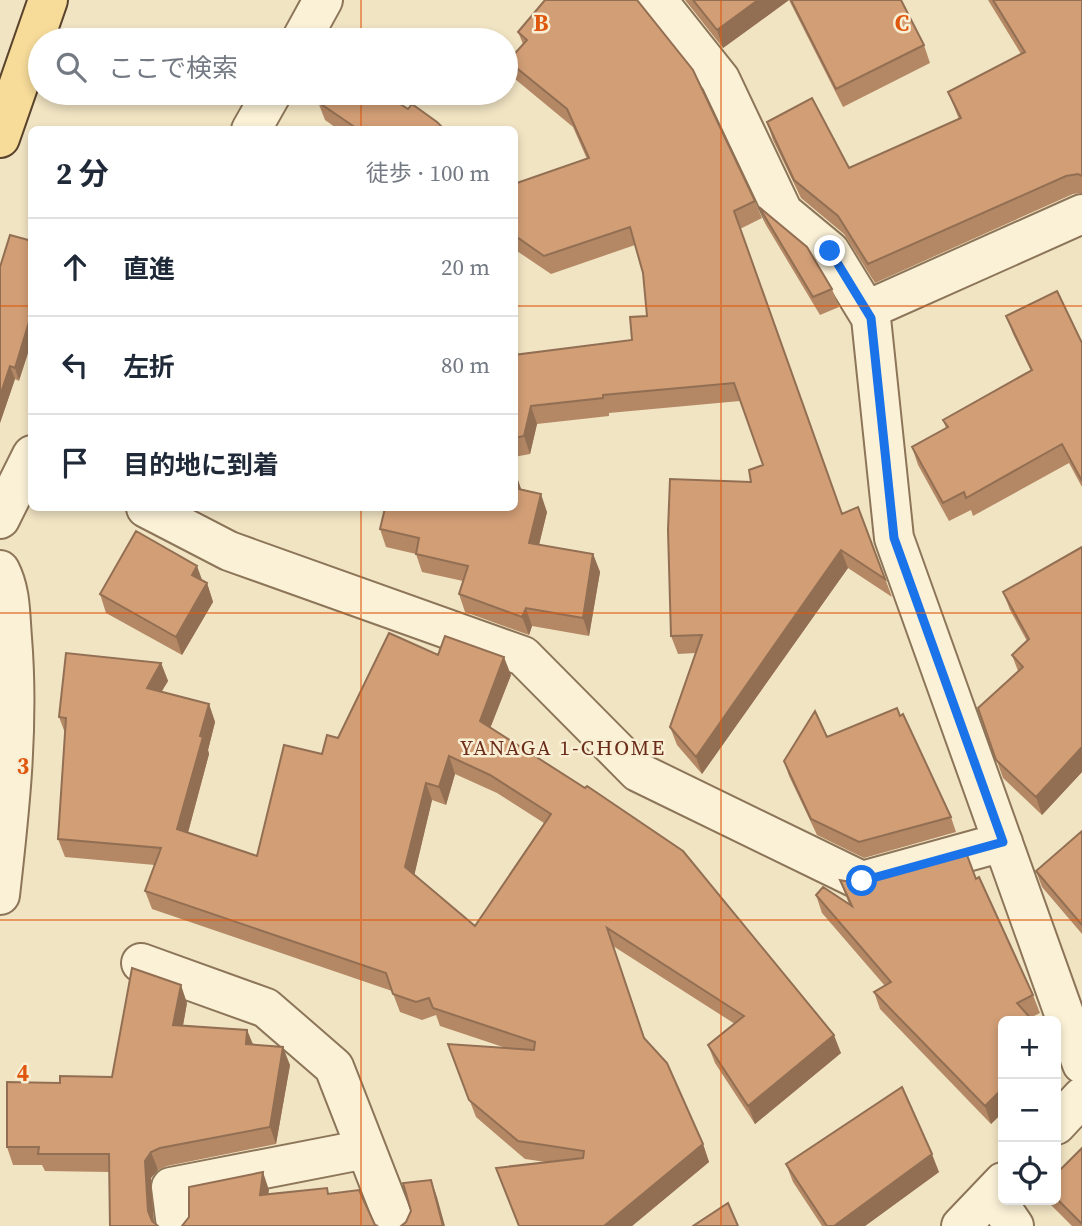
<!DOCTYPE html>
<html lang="ja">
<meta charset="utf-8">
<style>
:root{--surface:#fff;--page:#f6f6f7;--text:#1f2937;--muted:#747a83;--line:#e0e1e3}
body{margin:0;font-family:"Source Serif 4","Noto Sans JP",serif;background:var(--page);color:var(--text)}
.controls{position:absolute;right:21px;bottom:21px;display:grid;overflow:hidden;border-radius:10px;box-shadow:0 4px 10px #0003}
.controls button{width:63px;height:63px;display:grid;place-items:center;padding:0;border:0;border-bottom:2px solid var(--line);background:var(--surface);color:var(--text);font:35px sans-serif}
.stop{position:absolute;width:21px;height:21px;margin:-16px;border:5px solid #1a73e8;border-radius:50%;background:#fff}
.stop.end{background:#1a73e8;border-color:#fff;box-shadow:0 2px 7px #0008}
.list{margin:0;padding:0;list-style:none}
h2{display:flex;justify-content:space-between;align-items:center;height:91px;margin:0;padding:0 28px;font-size:30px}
h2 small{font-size:23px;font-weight:400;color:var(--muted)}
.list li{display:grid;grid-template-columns:46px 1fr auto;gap:21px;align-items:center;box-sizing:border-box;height:98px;padding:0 28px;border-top:2px solid var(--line)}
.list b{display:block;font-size:26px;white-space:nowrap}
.list em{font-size:23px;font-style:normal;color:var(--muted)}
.icon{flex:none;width:38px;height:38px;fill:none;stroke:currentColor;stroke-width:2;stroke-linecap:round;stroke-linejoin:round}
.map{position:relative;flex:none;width:1082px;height:1226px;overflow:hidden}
.search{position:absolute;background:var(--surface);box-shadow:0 4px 10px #0003;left:28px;top:28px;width:490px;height:77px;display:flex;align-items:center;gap:18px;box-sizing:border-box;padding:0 24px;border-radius:38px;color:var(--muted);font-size:26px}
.panel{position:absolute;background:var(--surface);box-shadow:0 4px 10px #0003;left:28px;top:126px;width:490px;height:385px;border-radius:10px}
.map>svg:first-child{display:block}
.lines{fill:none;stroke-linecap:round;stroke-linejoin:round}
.minor-casing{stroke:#8c7558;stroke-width:42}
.major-casing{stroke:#5a432d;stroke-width:42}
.minor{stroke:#fbf1d7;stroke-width:38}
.major{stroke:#f6db99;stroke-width:38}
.wall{fill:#b48865;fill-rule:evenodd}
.shaded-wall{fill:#926f53}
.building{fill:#d19e76;stroke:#926f53;stroke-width:2;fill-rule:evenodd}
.route{stroke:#1a73e8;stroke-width:9}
.grid{fill:none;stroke:#df570d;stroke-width:2;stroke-opacity:0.55}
.labels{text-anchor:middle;stroke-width:5;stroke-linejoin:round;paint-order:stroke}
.neighbourhood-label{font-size:21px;letter-spacing:2px;fill:#6b2c1a;stroke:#f8eed3}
.grid-label{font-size:23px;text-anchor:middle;font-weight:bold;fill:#df570d;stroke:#f8eed3;stroke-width:5;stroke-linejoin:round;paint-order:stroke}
</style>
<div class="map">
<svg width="1082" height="1226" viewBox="0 0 1082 1226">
<rect width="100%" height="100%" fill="#f1e4c3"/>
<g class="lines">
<g class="minor-casing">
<path id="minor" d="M657,0L720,79L783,212L830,251L871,318L894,538L1082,1064
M301,40L323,0
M251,130L272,93
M867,310L1082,214
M146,508L229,551L523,656L638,772L862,881L1003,842
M0,519L32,455
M0,570C11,591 10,614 12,638C19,724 10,808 0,895
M141,963L266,1008L334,1067L396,1226
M1056,1125L1082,1097
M992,1194L1014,1226
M176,1226L171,1187L366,1149
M961,1226L1003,1182"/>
</g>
<g class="major-casing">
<path id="major" d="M0,138L48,0"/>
</g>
<use href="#minor" class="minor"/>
<use href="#major" class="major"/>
</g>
<path class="wall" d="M685,0H901L924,45L930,63L843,107L789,0L723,48Z
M988,0H1082V193L1073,194L875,283L844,234L801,198L773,140L767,122L849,168L959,119L948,92L1021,54Z
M518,32L755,201L762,218L740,229L842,514L858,507L892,597L848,568L702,774L677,745L670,727L696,653L678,654L671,636L751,482L763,465L740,401L609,413V416L537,424L530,454L514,457V355L632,340L647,316L643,273L635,245L551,274L514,249V184L587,159L573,127L515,79L508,61L523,44Z
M318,102L408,109L445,130H339L325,120Z
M759,207L832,289L839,307L820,315L766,225Z
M0,267L19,381L15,379L0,423Z
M1006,316L1082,343V487L1069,463L973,516L971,510L949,521L918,465L912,447L946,428L943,420L1031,371L1013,334Z
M516,474L521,489L547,512L539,545L593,554L600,572L589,636L532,626L529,635L465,612L459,594L463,581L422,572L416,554L386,547L380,529Z
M1082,547V772L1042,815L1003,778L978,708L1018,671L1012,655L1027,641L1010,610L1003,592Z
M203,581L207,583L213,602L182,655L106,613L100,594Z
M438,655L511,675L490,728L841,1053L755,1124L715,1063L708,1045L735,1024L613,946L645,1039L703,1144L709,1162L632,1226H518L546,1162L525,1159L476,1117L448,1044L506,1048L440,1026L436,1015L422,1020L400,1012L392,991L152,909L145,891L155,865L65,857L58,839L65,733L59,717L161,663L168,681L161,692L209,704L215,722L208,750L209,754L188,833L257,856L322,754L338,738ZM455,774L497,793L544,823L475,926L414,875L432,800L446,805Z
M900,716L951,817L956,832L864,858L817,835L789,776L784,761L827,737Z
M1082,831V934L1042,887L1036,871Z
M976,879L1033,995L1040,1013L1030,1018L1003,1021V1112L991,1124L880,1009L874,992L885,986L822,913L816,895L849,904L840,880L861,884Z
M187,1003L183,1025L247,1030L253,1044L290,1065L276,1144L167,1166L158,1170L151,1178L154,1223L110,1226L109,1172L45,1171L42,1165H13L7,1147L60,1083L112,1077Z
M1082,1148V1226H1072L1050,1204L1049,1200H1056V1174Z
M786,1164L939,1172L865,1226H822L793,1182Z"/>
<path class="shaded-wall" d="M758,0H789L723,48L717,30Z
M32,312V341L19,381L15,368Z
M10,366L15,379L0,423V396Z
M531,406L537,424L530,454L524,436Z
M516,474L522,492L514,493V479Z
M541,494L547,512L535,561L529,543Z
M841,550L848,568L702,774L696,757Z
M593,554L600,572L589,636L583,618Z
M197,566L204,585L192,575Z
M207,583L213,602L182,655L176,637Z
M526,608L532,626L529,635L522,617Z
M504,657L511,675L486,739L480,721Z
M161,663L168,681L153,706L147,688Z
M209,704L215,722L208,750L209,754L184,847L177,829Z
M1082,747V772L1042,815L1036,797Z
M449,756L455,774L446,805L439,787Z
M426,783L432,800L412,885L405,867Z
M181,985L187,1003L180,1042L173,1025Z
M247,1030L254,1048L246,1044Z
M834,1035L841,1053L755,1124L748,1106Z
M283,1047L290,1065L276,1144L270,1127Z
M1003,1088V1112L991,1124L985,1106Z
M703,1144L709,1162L632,1226H604Z
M151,1152L158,1170L151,1178L154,1226L148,1211L145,1161Z
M932,1154L939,1172L865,1226H834Z
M263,1172L269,1190L266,1213L260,1195Z
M431,1180L437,1197L445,1226H443Z"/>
<path class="building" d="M545,0H637L693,70L755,201L734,211L842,514L858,507L885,579L841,550L696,757L670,727L702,635L671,636L668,530L670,479L751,482L749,470L763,465L734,383L603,395V398L531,406L524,436L514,438V355L632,340L630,317L647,316L643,273L630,227L544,256L514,235V184L589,158L567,109L508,61L527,40L518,32Z
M693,0H758L717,30Z
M791,0H901L924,45L836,89Z
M993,0H1082V176L1078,174L1066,176L868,264L838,216L794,180L767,122L812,98L849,168L961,118L948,92L1025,52Z
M325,93H383L408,109L412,104L437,122L445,130H359L318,102Z
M759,207L807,247L832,289L813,297Z
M10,235L32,241V312L15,368L10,366L0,396V267Z
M1057,291L1082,343V481L1062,444L966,498L964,492L943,503L912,447L948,427L943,420L1032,370L1006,316Z
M514,488L541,494L529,543L593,554L583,618L526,608L522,617L459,594L468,566L416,554L419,538L380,529L385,508H514Z
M136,531L197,566L192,575L207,583L176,637L100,594Z
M1082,547V747L1036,797L996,760L978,708L1023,667L1012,655L1029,639L1003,592Z
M389,633L438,655L445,636L504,657L480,721L585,788L587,786L683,851L834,1035L748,1106L708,1045L744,1016L607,928L644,1038L667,1063L703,1144L604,1226H519L496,1168L583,1158L584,1151L518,1141L469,1100L448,1044L534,1050L535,1042L433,1008L429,998L416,1002L393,994L386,973L145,891L161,848L58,839L66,718L59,717L66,653L161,663L147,688L209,704L200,736L203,737L177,829L257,856L284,745L322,754L327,735L338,738ZM449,756L490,775L551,814L475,926L405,867L426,783L439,787Z
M897,708L900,716L903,714L951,817L859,842L811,819L784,761L815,711L827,737Z
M1082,831V925L1036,871Z
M967,855L976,879L979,877L1033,995L1017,1003L1033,1021H1003V1088L985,1106L874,992L891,982L816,895L823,887L852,906L840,880L861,884Z
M132,968L181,985L173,1025L247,1030L246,1044L283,1047L270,1127L160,1148L151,1152L145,1161L148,1211L152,1221L158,1226H110L109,1154H38L39,1147H7V1082L60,1083V1076L112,1077Z
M902,1087L932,1154L834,1226H827L786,1164Z
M1082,1148V1224L1056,1198V1174Z
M263,1172L260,1195L327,1188L328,1194L359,1190L375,1225L378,1226H182L189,1217V1187Z
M431,1180L443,1226H401L406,1222L411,1211L403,1183Z
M728,1203L738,1226H693Z"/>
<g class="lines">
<path class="route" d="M830,251L871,318L894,538L1003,842L862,881"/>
</g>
<path class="grid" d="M361,0V40M721,0V1226M361,93V130M0,306H32M514,306H1082M361,508V1226M0,613H1082M0,920H1082"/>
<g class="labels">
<g class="neighbourhood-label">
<text x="563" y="755">YANAGA 1-CHOME</text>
</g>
</g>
<g class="grid-label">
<text x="541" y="31">B</text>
<text x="902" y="31">C</text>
<text x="23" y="774">3</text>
<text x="23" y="1081">4</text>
</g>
</svg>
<div class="controls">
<button>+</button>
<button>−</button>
<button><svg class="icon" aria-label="locate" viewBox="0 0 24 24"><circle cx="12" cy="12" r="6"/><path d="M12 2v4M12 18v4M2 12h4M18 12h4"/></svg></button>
</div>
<div class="stop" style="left:862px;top:881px"></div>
<div class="stop end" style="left:830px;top:251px"></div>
<div class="search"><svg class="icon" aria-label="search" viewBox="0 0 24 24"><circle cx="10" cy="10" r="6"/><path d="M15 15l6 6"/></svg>ここで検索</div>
<section class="panel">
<h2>2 分<small>徒歩 · 100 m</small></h2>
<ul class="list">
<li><svg class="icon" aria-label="ahead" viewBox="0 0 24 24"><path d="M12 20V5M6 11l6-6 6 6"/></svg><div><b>直進</b></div><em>20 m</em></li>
<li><svg class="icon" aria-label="left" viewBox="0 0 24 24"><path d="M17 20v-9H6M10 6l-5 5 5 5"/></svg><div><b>左折</b></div><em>80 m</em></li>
<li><svg class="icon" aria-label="arrive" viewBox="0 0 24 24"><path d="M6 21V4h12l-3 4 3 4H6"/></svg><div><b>目的地に到着</b></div></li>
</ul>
</section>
</div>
